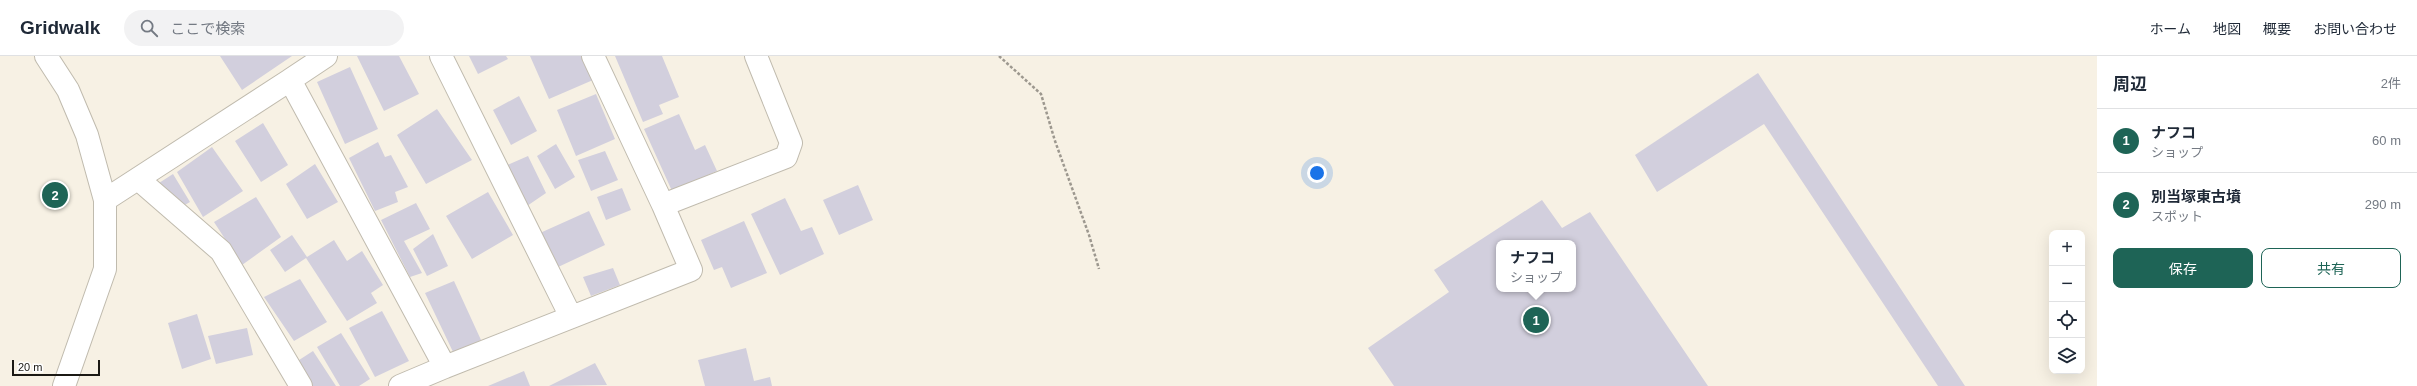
<!DOCTYPE html>
<html lang="ja">
<meta charset="utf-8">
<style>
:root{--surface:#fff;--page:#f2f2f3;--text:#1f2937;--muted:#747a83;--line:#e0e1e3;--accent:#1e6456}
body{margin:0;font-family:Arial,"Noto Sans JP",sans-serif;background:var(--page);color:var(--text)}
.controls{position:absolute;right:12px;bottom:12px;display:grid;overflow:hidden;border-radius:8px;box-shadow:0 4px 16px #0002}
.controls button{width:36px;height:36px;display:grid;place-items:center;padding:0;border:0;border-bottom:1px solid var(--line);background:var(--surface);color:var(--text);font:20px sans-serif}
.scale{position:absolute;left:12px;bottom:10px;width:88px;box-sizing:border-box;padding-left:4px;border:2px solid #1b1914;border-top:0;font-size:11px;line-height:14px;white-space:nowrap;color:#1b1914;-webkit-text-stroke:3px #fff;paint-order:stroke}
.you{position:absolute;left:1317px;top:117px;width:14px;height:14px;margin:-10px;border:3px solid #fff;border-radius:50%;background:#1a73e8;box-shadow:0 0 0 6px #1a73e833}
.badge{display:grid;place-items:center;width:26px;height:26px;border-radius:50%;background:var(--accent);color:#fff;font-size:13px;font-weight:700}
.pin{position:absolute;translate:-50% -50%;border:2px solid #fff;box-shadow:0 1px 4px #0006}
.popup{position:absolute;left:1496px;top:184px;width:80px;height:52px;box-sizing:border-box;display:grid;place-content:center;border-radius:8px;background:var(--surface);filter:drop-shadow(0 1px 3px #0005);font-size:13px;white-space:nowrap;color:var(--muted)}
.popup b{font-size:15px;color:var(--text)}
.popup::after{content:'';position:absolute;left:50%;top:100%;margin-left:-8px;border:8px solid transparent;border-top-color:var(--surface)}
.list{margin:0;padding:0;list-style:none}
h2{display:flex;justify-content:space-between;align-items:center;height:52px;margin:0;padding:0 16px;font-size:17px}
h2 small{font-size:13px;font-weight:400;color:var(--muted)}
.list li{display:grid;grid-template-columns:26px 1fr auto;gap:12px;align-items:center;box-sizing:border-box;height:64px;padding:0 16px;border-top:1px solid var(--line)}
.list b{display:block;font-size:15px;white-space:nowrap}
.list p{margin:0;font-size:13px;white-space:nowrap;color:var(--muted)}
.list em{font-size:13px;font-style:normal;color:var(--muted)}
.actions{display:flex;gap:8px;padding:12px 16px}
.actions a{flex:1;padding:9px 0;border:1px solid var(--accent);border-radius:8px;text-align:center;font-size:14px;color:var(--accent)}
.actions .main{background:var(--accent);color:#fff}
.icon{flex:none;width:22px;height:22px;fill:none;stroke:currentColor;stroke-width:2;stroke-linecap:round;stroke-linejoin:round}
.map{position:relative;flex:none;width:2097px;height:330px;overflow:hidden}
header{display:flex;align-items:center;gap:24px;box-sizing:border-box;height:56px;padding:0 20px;background:var(--surface);border-bottom:1px solid var(--line)}
header strong{font-size:19px}
nav{display:flex;gap:22px;margin-inline-start:auto;font-size:14px}
.search{width:280px;height:36px;background:var(--page);display:flex;align-items:center;gap:10px;box-sizing:border-box;padding:0 14px;border-radius:22px;color:var(--muted);font-size:15px}
main{display:flex}
aside{flex:1;background:var(--surface)}
.map>svg:first-child{display:block}
.building{fill:#d2cfdd;fill-rule:evenodd}
.lines{fill:none;stroke-linecap:round;stroke-linejoin:round}
.street-casing{stroke:#c0bbae;stroke-width:24}
.path{stroke:#9d988f;stroke-width:2.5;stroke-dasharray:3 2;stroke-linecap:butt}
.street{stroke:#fff;stroke-width:22}
</style>
<header>
<strong>Gridwalk</strong>
<div class="search"><svg class="icon" aria-label="search" viewBox="0 0 24 24"><circle cx="10" cy="10" r="6"/><path d="M15 15l6 6"/></svg>ここで検索</div>
<nav><a>ホーム</a><a>地図</a><a>概要</a><a>お問い合わせ</a></nav>
</header>
<main>
<div class="map">
<svg width="2097" height="330" viewBox="0 0 2097 330">
<rect width="100%" height="100%" fill="#f7f1e4"/>
<path class="building" d="M220,0H292L242,34Z
M357,0H399L419,38L384,55Z
M469,0H506L508,3L478,18Z
M530,0H583L593,24L549,43Z
M615,0H662L679,41L659,49L663,58L643,66Z
M350,11L378,73L345,88L317,26Z
M1758,17L1965,330H1938L1764,68L1657,136L1635,99Z
M596,38L615,83L576,100L557,54Z
M519,40L537,75L511,89L493,54Z
M437,53L472,104L426,128L397,79Z
M679,58L695,94L705,89L717,115L672,135L644,73Z
M263,67L288,109L261,126L235,85Z
M378,86L385,101L391,99L408,131L395,136L398,146L375,155L349,102Z
M556,88L575,121L555,133L537,100Z
M212,91L243,135L203,161L177,116Z
M605,95L618,124L591,135L578,104Z
M528,100L546,137L527,150L505,110Z
M315,108L338,146L307,163L286,128Z
M173,118L190,146L176,154L159,127Z
M858,129L873,164L839,179L823,144Z
M622,132L631,154L606,164L597,141Z
M488,136L513,179L472,203L446,160Z
M256,141L281,181L242,209L214,166Z
M785,142L801,175L812,171L824,198L780,219L751,158Z
M1542,144L1562,172L1590,156L1708,330H1394L1368,292L1449,236L1434,214ZM1499,187H1573V233H1499Z
M416,147L430,173L404,185L422,217L410,221L381,164Z
M589,155L605,189L556,212L540,177Z
M744,165L767,217L731,232L722,211L714,214L701,184Z
M433,178L448,210L427,220L413,193Z
M292,179L307,201L334,184L347,205L362,195L383,229L371,237L377,247L347,265L306,202L285,216L270,194Z
M613,212L620,229L591,240L583,221Z
M300,223L327,266L294,285L264,241Z
M454,225L481,284L454,298L425,237Z
M382,255L409,305L375,321L349,272Z
M197,258L211,303L182,313L168,267Z
M247,272L253,299L216,308L208,280Z
M341,277L370,323L359,330H340L317,291Z
M746,292L754,325L770,321L772,330H705L698,304Z
M313,295L336,330H311L296,306Z
M595,307L607,329L549,330Z
M524,315L530,330H488Z"/>
<g class="lines">
<g class="street-casing">
<path id="street" d="M46,0L68,34L87,79L105,144V213L64,330
M326,0L290,24L445,311L691,214L663,149L593,0
M441,0L571,261
M138,123L221,195L301,330
M105,144L290,24
M663,149L786,101L791,87L756,0
M400,330L445,311"/>
</g>
<path class="path" d="M999,0L1041,38L1055,85L1089,179L1099,213"/>
<use href="#street" class="street"/>
</g>
</svg>
<div class="controls">
<button>+</button>
<button>−</button>
<button><svg class="icon" aria-label="locate" viewBox="0 0 24 24"><circle cx="12" cy="12" r="6"/><path d="M12 2v4M12 18v4M2 12h4M18 12h4"/></svg></button>
<button><svg class="icon" aria-label="layers" viewBox="0 0 24 24"><path d="M12 4l9 5-9 5-9-5zM3 14l9 5 9-5"/></svg></button>
</div>
<div class="scale">20 m</div>
<div class="you"></div>
<div class="pin badge" style="left:1536px;top:264px">1</div>
<div class="popup"><b>ナフコ</b>ショップ</div>
<div class="pin badge" style="left:55px;top:139px">2</div>
</div>
<aside>
<h2>周辺<small>2件</small></h2>
<ul class="list">
<li><span class="badge">1</span><div><b>ナフコ</b><p>ショップ</p></div><em>60 m</em></li>
<li><span class="badge">2</span><div><b>別当塚東古墳</b><p>スポット</p></div><em>290 m</em></li>
</ul>
<div class="actions"><a class="main">保存</a><a>共有</a></div>
</aside>
</main>
